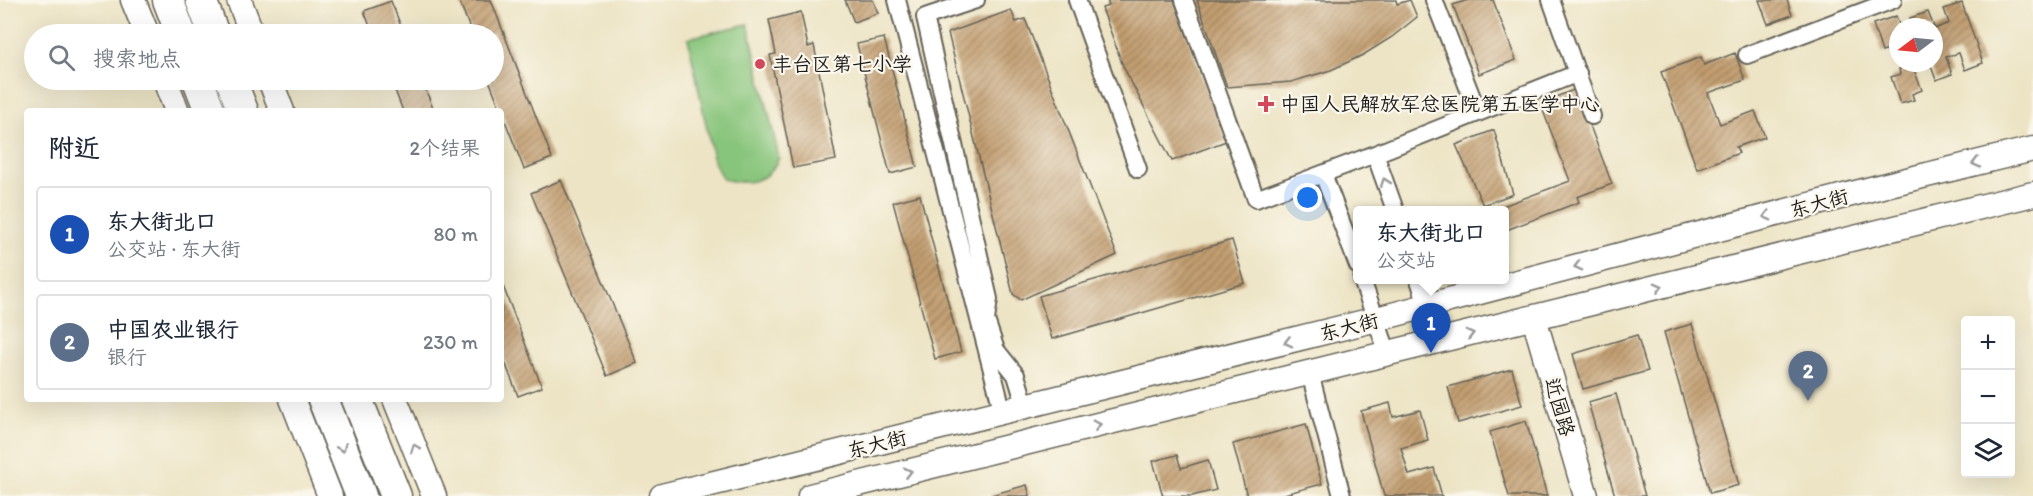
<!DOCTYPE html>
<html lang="zh">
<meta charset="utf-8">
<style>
:root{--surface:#fff;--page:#f6f6f7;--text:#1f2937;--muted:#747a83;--line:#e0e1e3;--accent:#d1495b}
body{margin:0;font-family:Itim,"LXGW WenKai TC",sans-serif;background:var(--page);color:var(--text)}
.controls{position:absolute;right:18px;bottom:18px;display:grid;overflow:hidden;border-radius:6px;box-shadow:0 6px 24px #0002}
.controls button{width:54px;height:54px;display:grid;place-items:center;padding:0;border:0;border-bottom:2px solid var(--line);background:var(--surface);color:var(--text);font:30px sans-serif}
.compass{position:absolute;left:1889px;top:18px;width:54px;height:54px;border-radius:50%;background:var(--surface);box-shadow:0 6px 24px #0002;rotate:254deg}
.you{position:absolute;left:1308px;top:198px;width:21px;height:21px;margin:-15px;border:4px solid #fff;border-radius:50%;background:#1a73e8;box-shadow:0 0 0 9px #1a73e833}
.badge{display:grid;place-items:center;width:39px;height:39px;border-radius:50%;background:var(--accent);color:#fff;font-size:20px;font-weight:700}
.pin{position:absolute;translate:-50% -50px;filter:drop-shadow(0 2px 3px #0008)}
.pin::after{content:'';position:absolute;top:32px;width:21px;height:18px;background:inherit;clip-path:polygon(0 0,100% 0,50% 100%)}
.popup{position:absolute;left:1353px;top:206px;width:156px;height:78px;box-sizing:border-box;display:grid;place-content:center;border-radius:6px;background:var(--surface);filter:drop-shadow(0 2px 4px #0005);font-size:20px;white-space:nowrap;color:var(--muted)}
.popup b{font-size:22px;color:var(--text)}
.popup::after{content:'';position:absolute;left:50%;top:100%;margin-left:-12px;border:12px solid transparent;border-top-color:var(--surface)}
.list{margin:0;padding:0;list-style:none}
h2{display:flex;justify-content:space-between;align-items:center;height:78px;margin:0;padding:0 24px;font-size:26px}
h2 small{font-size:20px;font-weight:400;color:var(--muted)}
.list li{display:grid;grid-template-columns:39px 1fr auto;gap:18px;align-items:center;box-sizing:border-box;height:96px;margin:0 12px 12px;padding:0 12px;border:2px solid var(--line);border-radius:6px}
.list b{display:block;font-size:22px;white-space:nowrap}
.list p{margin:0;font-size:20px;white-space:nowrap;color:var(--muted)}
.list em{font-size:20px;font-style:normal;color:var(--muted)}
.icon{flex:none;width:33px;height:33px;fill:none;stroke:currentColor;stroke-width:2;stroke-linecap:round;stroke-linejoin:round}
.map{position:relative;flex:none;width:2033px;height:496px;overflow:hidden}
.search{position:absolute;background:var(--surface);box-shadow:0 6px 24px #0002;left:24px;top:24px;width:480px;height:66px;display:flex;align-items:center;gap:15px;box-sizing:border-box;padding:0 21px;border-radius:33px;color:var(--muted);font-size:22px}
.panel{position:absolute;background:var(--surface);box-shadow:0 6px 24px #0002;left:24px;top:108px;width:480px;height:294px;border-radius:6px}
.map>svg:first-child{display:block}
.grass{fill:#88c57b;stroke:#52704c;stroke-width:1.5}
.building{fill:url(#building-hatch)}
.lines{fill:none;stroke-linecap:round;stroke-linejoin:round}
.street-casing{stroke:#656257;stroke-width:20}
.secondary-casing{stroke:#656257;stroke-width:27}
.highway-casing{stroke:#656257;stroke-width:33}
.street{stroke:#fff;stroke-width:16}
.secondary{stroke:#fff;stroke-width:24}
.highway{stroke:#fff;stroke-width:30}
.oneway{stroke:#999}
.poi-dot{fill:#d1495b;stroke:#fbf7ec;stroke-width:2}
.labels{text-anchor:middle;stroke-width:4.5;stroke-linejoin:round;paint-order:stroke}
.poi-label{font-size:20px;fill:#1c1c1c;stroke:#fbf7ec;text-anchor:start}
.street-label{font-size:20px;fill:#1c1c1c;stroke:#fbf7ec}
</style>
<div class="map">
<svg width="2033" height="496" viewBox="0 0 2033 496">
<defs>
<pattern id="building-hatch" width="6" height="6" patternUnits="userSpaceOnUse" patternTransform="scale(1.5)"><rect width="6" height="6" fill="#c29e71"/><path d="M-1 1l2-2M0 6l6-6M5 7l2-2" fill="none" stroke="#9d805c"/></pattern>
</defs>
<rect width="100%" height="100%" fill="#fbf7ec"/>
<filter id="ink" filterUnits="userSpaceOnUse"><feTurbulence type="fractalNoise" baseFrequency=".0167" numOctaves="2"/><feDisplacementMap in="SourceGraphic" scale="12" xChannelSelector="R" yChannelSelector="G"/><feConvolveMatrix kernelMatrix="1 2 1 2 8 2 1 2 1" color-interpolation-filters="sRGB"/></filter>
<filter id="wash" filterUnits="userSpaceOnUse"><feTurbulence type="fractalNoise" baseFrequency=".008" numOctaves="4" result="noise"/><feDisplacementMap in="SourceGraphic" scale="24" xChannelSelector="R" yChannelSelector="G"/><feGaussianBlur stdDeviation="1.35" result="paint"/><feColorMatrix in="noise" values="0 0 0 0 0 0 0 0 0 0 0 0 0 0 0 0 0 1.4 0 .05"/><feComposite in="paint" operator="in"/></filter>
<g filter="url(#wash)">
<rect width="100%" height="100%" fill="#ede4c5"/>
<path class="grass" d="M748,24L779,158C768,182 749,186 723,179L714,163L688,38Z"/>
<g id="blocks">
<path class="building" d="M459,0H491L552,158L524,169L489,80H494V34H472Z
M845,0H873L878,13L854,22Z
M1107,0H1174L1226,141L1172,161L1123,66L1102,8L1109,6Z
M1197,0H1396L1397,4L1410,0L1417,17L1392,37L1363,55L1331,70L1291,82L1227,87Z
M1468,0H1493L1516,60L1479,74L1453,5Z
M1759,0H1787L1792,15L1768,24Z
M391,1L404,34H373L364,11Z
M1962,3L1983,63L1965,70L1959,53L1946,57L1952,74L1936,80L1931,66L1928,67L1927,63H1934V29L1949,23L1944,9Z
M1011,10L1016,22L1025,19L1117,255L1021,300L1013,294L948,33Z
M801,12L808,47L814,45L836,160L793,168L770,55L776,54L769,20Z
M1928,12L1934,27H1912L1910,18Z
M1896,16L1900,27H1898V51L1892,53L1891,49L1882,52L1873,24Z
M884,38L917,167L890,174L857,44Z
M1735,53L1745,80L1708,93L1720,124L1755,111L1765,137L1736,147L1739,153L1697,169L1661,72L1701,57L1704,65Z
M1910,63H1925L1913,67L1922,90L1912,94L1914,100L1900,104L1891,77L1900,74L1899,69L1910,65Z
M391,80H422L434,111H403Z
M1576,89L1612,184L1577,197L1579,202L1504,231V210H1492L1570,181L1540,103Z
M1494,130L1513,194L1483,205L1456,145Z
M561,180L637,363L607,376L531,193Z
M920,195L961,352L935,359L893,202Z
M1232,240L1245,283L1052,339L1039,296Z
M501,281L542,387L518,396L501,352Z
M1692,324L1739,485L1710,493L1664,332Z
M1637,335L1648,371L1583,389L1573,354Z
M1512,369L1522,405L1458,423L1448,387Z
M1616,394L1645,496H1615L1588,402Z
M1390,403L1393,417L1420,410L1428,440L1401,448L1409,475L1434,468L1442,496H1384L1361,411Z
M1526,421L1547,496H1509L1490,432Z
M1306,424L1322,484L1277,496H1247L1233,444Z
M1177,455L1181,468L1208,460L1216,490L1192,496H1163L1153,461Z
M1027,485L1030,496H991V495Z"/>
</g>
</g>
<g filter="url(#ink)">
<use href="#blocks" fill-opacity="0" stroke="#656257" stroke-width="1.5"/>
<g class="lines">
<g class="street-casing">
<path id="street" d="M897,0L1003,413
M976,0L925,17L989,299L986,320L996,350L1016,375L1026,408
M1077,0L1138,169
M1184,0L1256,199L1375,154L1578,73
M1434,0L1478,113
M1551,0L1592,116
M1747,55L1893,0
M1375,154L1395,210
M1323,174L1358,266
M1362,280L1388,354
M1419,280L1439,341
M1310,373L1342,496"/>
</g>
<g class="secondary-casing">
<path id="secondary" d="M133,0L147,34
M239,0L252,34
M165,80L177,111
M270,80L282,111
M1534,318L1586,496
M292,399L330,496
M395,399L434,496
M662,496L1377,319L1886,185L2033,149
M810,496L2033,194"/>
</g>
<g class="highway-casing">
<path id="highway" d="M168,0L181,34
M201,0L214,34
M198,80L210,111
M231,80L243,111
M323,399L361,496
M357,399L396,496"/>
</g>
<use href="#street" class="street"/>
<use href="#secondary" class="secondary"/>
<use href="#highway" class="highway"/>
</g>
<defs><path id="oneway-chevron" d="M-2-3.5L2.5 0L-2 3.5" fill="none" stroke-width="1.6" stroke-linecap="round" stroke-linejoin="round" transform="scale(1.5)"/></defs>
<g class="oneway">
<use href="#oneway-chevron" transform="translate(1976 163) rotate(166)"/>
<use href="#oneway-chevron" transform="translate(1385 182) rotate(-109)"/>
<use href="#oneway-chevron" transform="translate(1767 216) rotate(165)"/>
<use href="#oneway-chevron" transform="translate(1578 266) rotate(165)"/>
<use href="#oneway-chevron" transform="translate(1659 287) rotate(-14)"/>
<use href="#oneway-chevron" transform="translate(1470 334) rotate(-14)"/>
<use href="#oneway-chevron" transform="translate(1288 342) rotate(166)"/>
<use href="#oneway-chevron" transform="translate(1097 425) rotate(-14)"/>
<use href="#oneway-chevron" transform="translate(342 448) rotate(68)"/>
<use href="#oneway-chevron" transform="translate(415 448) rotate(-112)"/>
<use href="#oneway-chevron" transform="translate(908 472) rotate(-14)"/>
</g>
</g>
<g class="poi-dot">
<circle cx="760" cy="64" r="6"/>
<path d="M1263 95h6v6h6v6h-6v6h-6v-6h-6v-6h6z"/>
</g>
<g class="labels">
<g class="poi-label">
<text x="772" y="71">丰台区第七小学</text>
<text x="1280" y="111">中国人民解放军总医院第五医学中心</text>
</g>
<g class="street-label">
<text transform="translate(1819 203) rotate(-15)" y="7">东大街</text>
<text transform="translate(1349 327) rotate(-14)" y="7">东大街</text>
<text transform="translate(1560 407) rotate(74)" y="7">近园路</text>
<text transform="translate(877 444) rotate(-14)" y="7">东大街</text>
</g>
</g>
</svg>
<div class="controls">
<button>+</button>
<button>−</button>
<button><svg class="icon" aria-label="layers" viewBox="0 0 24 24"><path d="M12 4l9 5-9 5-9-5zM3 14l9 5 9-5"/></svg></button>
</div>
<svg class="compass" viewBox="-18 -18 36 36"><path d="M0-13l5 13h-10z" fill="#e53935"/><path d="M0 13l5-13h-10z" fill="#747a83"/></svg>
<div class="you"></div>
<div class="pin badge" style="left:1431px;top:353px;background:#1a4fb4">1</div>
<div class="popup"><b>东大街北口</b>公交站</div>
<div class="pin badge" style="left:1808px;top:401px;background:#5c6f8a">2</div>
<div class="search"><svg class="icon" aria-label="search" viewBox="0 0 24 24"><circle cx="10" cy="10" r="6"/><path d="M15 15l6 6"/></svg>搜索地点</div>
<section class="panel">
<h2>附近<small>2个结果</small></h2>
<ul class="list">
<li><span class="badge" style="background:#1a4fb4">1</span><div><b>东大街北口</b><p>公交站 · 东大街</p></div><em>80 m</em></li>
<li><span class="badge" style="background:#5c6f8a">2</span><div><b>中国农业银行</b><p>银行</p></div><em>230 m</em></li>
</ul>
</section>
</div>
